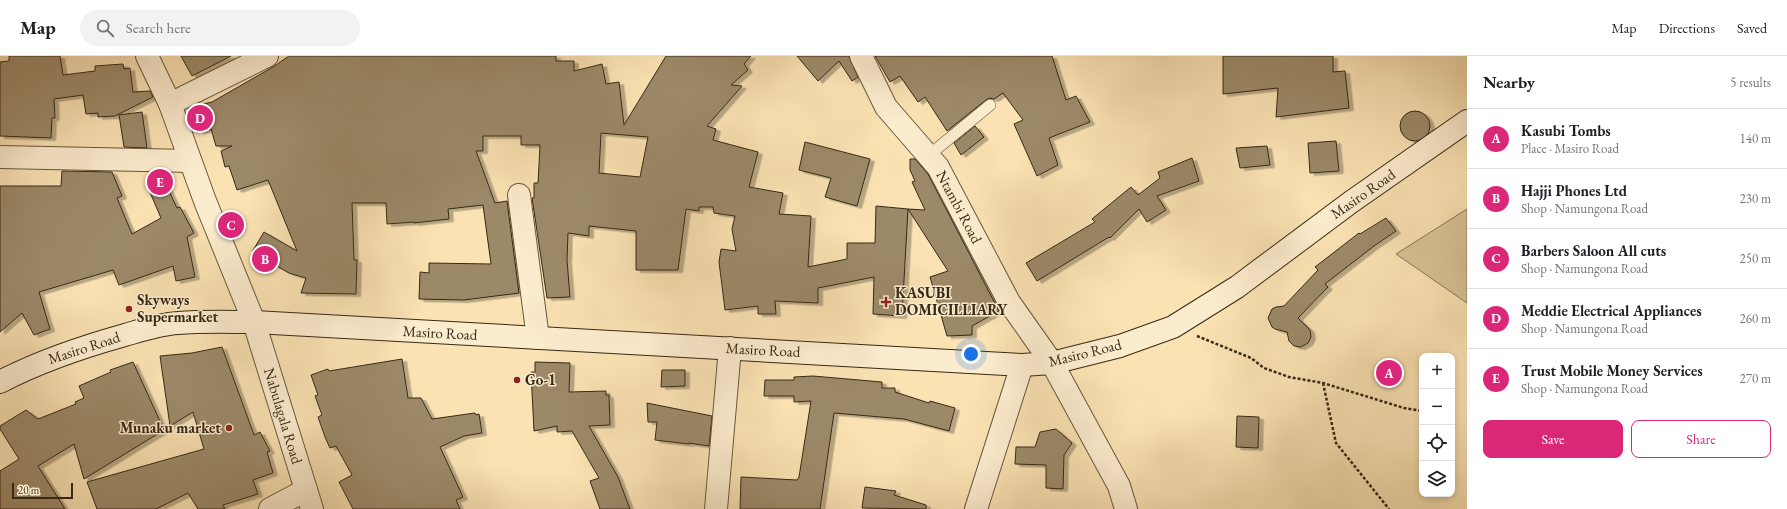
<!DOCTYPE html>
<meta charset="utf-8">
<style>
:root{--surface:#fff;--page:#f2f2f2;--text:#202124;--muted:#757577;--line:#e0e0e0;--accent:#db2777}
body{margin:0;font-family:"EB Garamond",serif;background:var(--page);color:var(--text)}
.controls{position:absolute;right:12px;bottom:12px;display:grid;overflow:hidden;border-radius:8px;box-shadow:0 2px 6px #0003}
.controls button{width:36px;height:36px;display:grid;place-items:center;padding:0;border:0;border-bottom:1px solid var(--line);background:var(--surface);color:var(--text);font:20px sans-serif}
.scale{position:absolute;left:12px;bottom:10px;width:61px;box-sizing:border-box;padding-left:4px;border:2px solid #362916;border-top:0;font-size:11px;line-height:14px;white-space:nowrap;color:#362916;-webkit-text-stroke:3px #fcecce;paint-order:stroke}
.you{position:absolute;left:971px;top:298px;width:14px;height:14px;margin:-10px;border:3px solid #fff;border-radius:50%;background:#1a73e8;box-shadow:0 0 0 6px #1a73e833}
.badge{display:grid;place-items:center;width:26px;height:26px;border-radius:50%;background:var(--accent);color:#fff;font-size:13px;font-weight:700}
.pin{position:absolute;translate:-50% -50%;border:2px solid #fff;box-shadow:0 1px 4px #0006}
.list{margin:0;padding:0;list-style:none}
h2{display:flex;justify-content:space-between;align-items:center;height:52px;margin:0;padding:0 16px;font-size:17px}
h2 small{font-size:13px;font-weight:400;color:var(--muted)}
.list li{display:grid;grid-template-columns:26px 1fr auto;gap:12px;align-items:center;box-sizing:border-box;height:60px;padding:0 16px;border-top:1px solid var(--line)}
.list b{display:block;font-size:15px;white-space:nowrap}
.list p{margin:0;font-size:13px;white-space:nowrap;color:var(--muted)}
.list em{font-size:13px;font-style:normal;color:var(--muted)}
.actions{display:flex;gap:8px;padding:12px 16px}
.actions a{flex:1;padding:9px 0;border:1px solid var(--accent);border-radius:8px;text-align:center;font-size:14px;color:var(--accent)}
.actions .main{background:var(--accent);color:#fff}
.icon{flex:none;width:22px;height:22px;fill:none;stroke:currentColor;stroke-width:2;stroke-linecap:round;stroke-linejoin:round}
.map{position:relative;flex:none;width:1467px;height:453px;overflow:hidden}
header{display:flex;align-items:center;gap:24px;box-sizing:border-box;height:56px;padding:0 20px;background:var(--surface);border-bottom:1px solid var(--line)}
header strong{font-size:19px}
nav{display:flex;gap:22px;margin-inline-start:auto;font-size:14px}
.search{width:280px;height:36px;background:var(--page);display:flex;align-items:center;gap:10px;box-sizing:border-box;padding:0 14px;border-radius:22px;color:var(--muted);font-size:15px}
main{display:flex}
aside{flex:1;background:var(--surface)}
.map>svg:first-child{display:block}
.green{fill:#d9c398;stroke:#887657}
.building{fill:#9c8968;stroke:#362916;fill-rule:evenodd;filter:url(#shadow)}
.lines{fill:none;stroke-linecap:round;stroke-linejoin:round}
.service-casing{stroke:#67573d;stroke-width:12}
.minor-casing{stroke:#67573d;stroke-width:24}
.tertiary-casing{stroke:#67573d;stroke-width:24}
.secondary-casing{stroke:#362916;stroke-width:24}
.path{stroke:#362916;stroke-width:2.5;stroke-dasharray:3 2;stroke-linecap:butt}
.service{stroke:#fcecce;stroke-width:11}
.minor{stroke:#fcecce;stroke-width:22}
.tertiary{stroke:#fcecce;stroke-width:22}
.secondary{stroke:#fcecce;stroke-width:22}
.poi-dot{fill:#8f2418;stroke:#fcecce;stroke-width:1.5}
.labels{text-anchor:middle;stroke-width:3;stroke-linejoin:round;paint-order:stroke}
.street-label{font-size:15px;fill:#362916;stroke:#fcecce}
.poi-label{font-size:15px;font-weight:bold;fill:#362916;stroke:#fcecce;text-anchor:start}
</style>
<header>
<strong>Map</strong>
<div class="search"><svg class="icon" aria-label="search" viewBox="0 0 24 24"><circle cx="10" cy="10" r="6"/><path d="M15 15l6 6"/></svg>Search here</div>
<nav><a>Map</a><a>Directions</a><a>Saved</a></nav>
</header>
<main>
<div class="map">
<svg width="1467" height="453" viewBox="0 0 1467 453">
<defs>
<filter id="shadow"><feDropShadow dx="4.5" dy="2.5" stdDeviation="0" flood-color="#0004"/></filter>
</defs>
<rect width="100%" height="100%" fill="#fae2b3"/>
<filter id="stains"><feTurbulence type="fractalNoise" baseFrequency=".005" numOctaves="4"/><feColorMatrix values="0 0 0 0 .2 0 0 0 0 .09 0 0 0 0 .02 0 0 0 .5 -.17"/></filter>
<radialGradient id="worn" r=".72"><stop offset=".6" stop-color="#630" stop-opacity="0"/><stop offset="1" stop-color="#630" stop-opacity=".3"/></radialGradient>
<path class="green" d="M1467,153V247L1396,198Z"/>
<path class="building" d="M9,0H60L63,19L95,15V10L123,8L124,13L130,12L133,36L150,35L153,41L115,60L98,61V57L86,58L83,39L54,43L55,62H52L51,82L0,80V6L9,5Z
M181,0H231L192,20Z
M289,0H556V5H574V15L602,8L606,28L619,26L624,69L666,0H751L744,8L748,14L731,29L742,30L707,70L716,73L713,84L758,96L749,131L783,137L779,158L811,160L808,211L847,203V187H875L876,150L908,153L902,260L873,258L874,221L818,232V247L775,245L776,258H758V250L725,254L719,206L721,193L736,195L732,173L735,160L714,157L713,151H699V155L686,153L678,214H636V175L589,170V180L568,177L567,204L570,241L547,242L532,142H534V127H538L540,89H521V80H483V95H476L495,147L507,145L519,237L464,244L419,243L420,216L429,217V207L491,208L483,149L448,153L449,163L414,167V166L387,168L386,147H352L354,204H357L356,238L301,237L306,222L289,217L252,196L264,176L297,195L268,124L237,134L229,110L225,111L221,95L232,90H216L211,73L199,75L195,50L212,46L273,11ZM601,77L648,81L640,121L599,117Z
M797,0H849L858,21L852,25L839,5L818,25Z
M875,0H1052L1066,44L1076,40L1090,66L1049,82L1058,109L1037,120L1014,68L1023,64L1003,37L994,43L989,42L986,44L947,75L925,41L918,46L900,20L890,26Z
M1223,0H1333V16L1345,15L1349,52L1276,61L1278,32L1223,38Z
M1400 70a15 15 0 1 1 30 0a15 15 0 1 1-30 0Z
M142,56L147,92L124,91L119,59Z
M975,70L984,81L961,99L954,87Z
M1336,85L1339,115L1310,117L1308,87Z
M805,86L870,103L857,150L825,141L831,122L799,114Z
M1267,90L1270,109L1240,112L1236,92Z
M1192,102L1199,125L1157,140L1166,154L1147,166L1139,153L1110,182L1109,181L1037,225L1026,207L1095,166L1092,163L1131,131L1138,139L1160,122L1158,116Z
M910,103H915L928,118L999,255L972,270V279L947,280L930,221L948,215L908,153L925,154L912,126L915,125L910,114Z
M62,115L112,116L122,140L117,142L132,178L161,162L146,127L162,120L177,152L180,151L194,177L187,181L195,221L176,225L173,210L119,229L113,214L39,236L50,273L34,279L22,257L0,276V130H61Z
M1386,162L1396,175L1374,190L1325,228L1328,231L1298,262L1310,274L1311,281L1308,287L1301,291L1294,290L1289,285L1287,276L1275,273L1272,271L1268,262L1272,253L1276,251L1284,250L1318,214L1315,211L1359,177L1360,178Z
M222,291L254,379L260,376L270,395L267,396L273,417L253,424L258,438L223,449L225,453H198L188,437L156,453H97L87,426L204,393L193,356L170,370L160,300L192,297Z
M402,303L408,342H421L432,363L475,357L476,359L479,358L482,377L464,380L440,391L463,441L456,444L460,453H353L339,426L352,419L336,390L330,392L325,381L318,361L322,359L315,340L318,339L311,319L328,313L329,315Z
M133,306L164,374L84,423L74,388L38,410L65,453H0V415L19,403L0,373V370L26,354L38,363L76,348L75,346L84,342L79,330L111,316L110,314Z
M535,306L570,307L569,336L606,335V339H609L610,369L589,370L618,421L630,453H600L590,425L599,422L572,375L557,376V370L534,375L531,316H535Z
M662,314H685V330L661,331Z
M813,320L882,326V332H895V336L929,347L930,345L955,352L949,375L904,363L834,357L820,453H740L741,421L797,424L799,421L811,345L794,346V340H764L765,324H794V321Z
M647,347L712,360L709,390L689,387V388L655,384L657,366H648Z
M1237,360L1259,361L1258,392L1236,391Z
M1056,373L1072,387L1064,399L1063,433L1046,432V409L1015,408L1016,391H1035L1040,376Z
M865,431L896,435L894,439L926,449V453L862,452Z"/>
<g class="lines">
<g class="service-casing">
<path id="service" d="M928,100L990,49"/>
</g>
<g class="minor-casing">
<path id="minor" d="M861,0L886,51L938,111L1009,246L1052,307L1119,430L1126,453
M170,48L267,0
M0,101L190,105
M519,139L538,282
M270,453L306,434
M716,453L730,292
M976,453L1022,309"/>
</g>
<g class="tertiary-casing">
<path id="tertiary" d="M147,0L170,48L205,145L254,266L312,453"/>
</g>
<g class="secondary-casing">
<path id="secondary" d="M0,326C40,305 82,291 125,279C142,274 160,268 178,267C203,265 229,266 254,266L1022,309L1052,307L1120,290L1173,271L1237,231L1351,146L1467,65"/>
</g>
<path class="path" d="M1197,280L1251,302L1264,312L1289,321L1323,327L1404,352L1422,355
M1323,327L1336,387L1389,453
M1452,361H1454"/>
<use href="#service" class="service"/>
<use href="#minor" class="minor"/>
<use href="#tertiary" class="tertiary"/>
<use href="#secondary" class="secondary"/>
</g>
<g class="poi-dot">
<path d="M884 240h4v4h4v4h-4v4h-4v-4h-4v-4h4z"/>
<circle cx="129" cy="253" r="4"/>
<circle cx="517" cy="324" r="4"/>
<circle cx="229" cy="372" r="4"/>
</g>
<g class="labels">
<g class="street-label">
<text transform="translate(1363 138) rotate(-35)" y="5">Masiro Road</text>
<text transform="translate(959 151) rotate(62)" y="5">Ntambi Road</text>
<text transform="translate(440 277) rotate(3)" y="5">Masiro Road</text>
<text transform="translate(84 292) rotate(-18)" y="5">Masiro Road</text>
<text transform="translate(763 294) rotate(3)" y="5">Masiro Road</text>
<text transform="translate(1085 297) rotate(-14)" y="5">Masiro Road</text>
<text transform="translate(283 360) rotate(73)" y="5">Nabulagala Road</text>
</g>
<g class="poi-label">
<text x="895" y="242">KASUBI<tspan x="895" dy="17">DOMICILLIARY</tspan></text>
<text x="137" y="249">Skyways<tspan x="137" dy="17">Supermarket</tspan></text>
<text x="525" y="329">Go-1</text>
<text x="221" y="377" text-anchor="end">Munaku market</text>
</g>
</g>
<rect width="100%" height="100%" filter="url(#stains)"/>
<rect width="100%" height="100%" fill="url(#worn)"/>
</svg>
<div class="controls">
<button>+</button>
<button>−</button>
<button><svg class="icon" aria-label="locate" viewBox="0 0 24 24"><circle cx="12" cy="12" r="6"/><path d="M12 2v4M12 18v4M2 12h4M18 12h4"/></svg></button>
<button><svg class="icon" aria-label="layers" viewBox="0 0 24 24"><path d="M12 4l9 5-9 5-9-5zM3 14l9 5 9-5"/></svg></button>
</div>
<div class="scale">20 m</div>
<div class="you"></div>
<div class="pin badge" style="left:1389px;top:317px">A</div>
<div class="pin badge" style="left:265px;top:203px">B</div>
<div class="pin badge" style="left:231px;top:169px">C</div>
<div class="pin badge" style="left:200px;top:62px">D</div>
<div class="pin badge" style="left:160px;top:126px">E</div>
</div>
<aside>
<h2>Nearby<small>5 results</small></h2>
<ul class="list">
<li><span class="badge">A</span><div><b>Kasubi Tombs</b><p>Place · Masiro Road</p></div><em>140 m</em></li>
<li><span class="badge">B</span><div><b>Hajji Phones Ltd</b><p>Shop · Namungona Road</p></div><em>230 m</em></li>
<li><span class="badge">C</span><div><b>Barbers Saloon All cuts</b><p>Shop · Namungona Road</p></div><em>250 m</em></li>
<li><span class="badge">D</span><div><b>Meddie Electrical Appliances</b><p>Shop · Namungona Road</p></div><em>260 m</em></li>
<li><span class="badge">E</span><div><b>Trust Mobile Money Services</b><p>Shop · Namungona Road</p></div><em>270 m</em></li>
</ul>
<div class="actions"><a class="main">Save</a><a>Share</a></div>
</aside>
</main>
